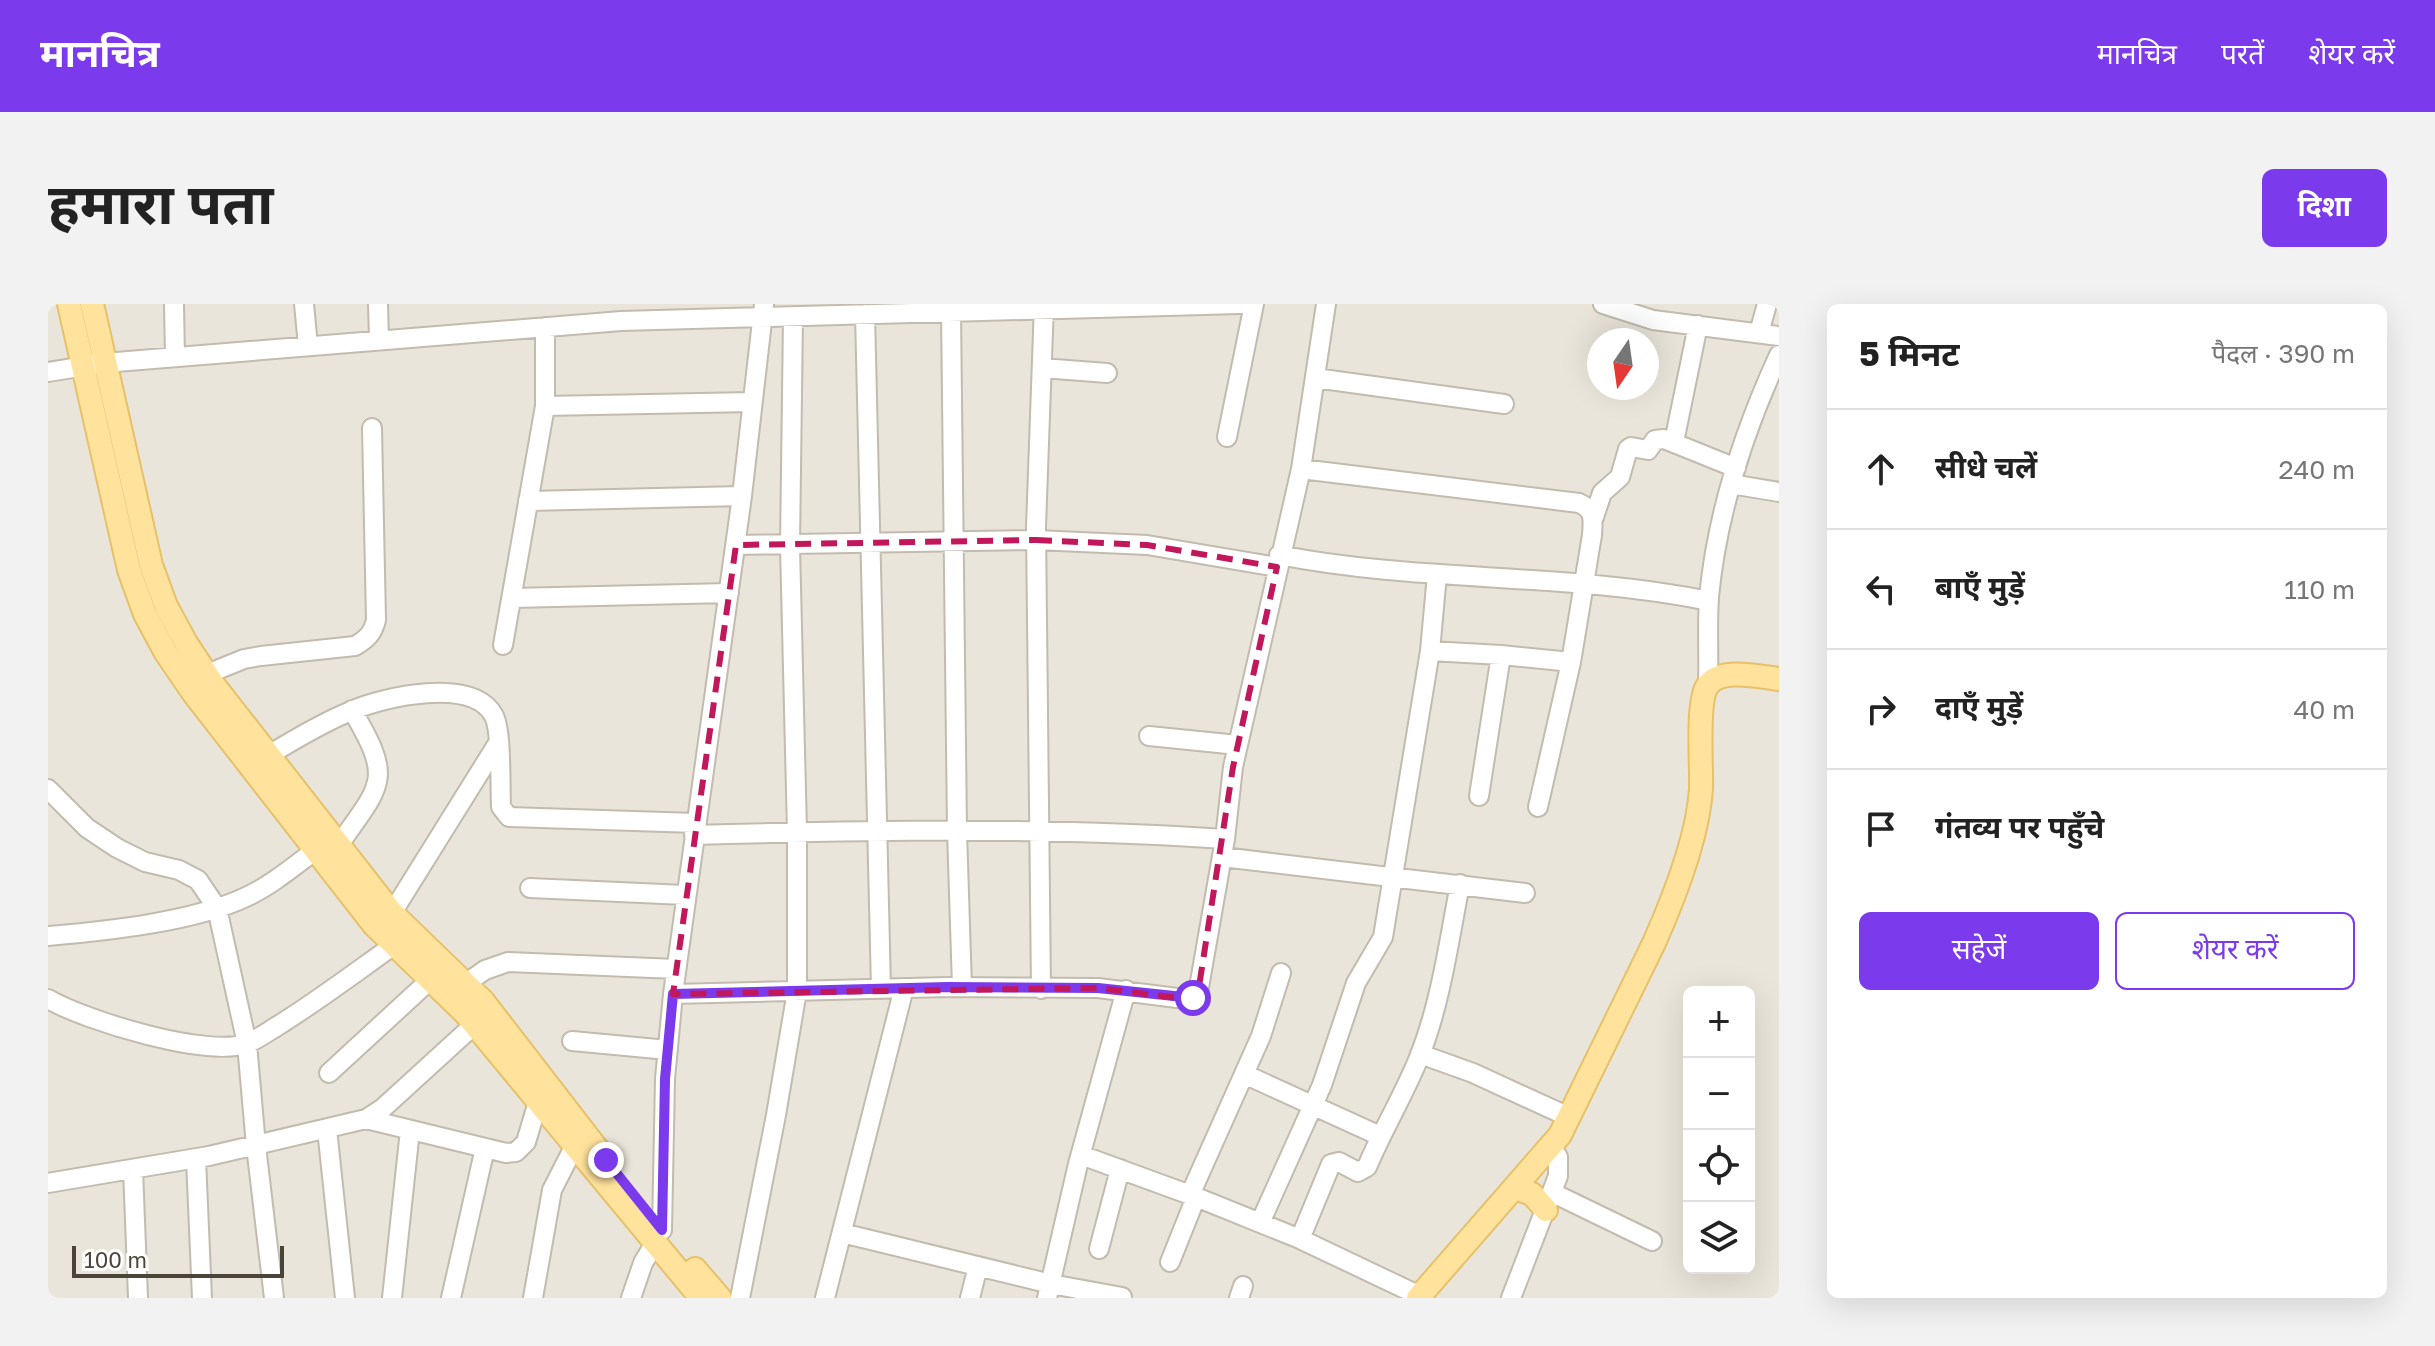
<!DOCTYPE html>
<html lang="hi">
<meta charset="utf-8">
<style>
:root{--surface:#fff;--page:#f2f2f2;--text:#222;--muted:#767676;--line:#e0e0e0;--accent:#7c3aed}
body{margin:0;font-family:"Golos Text","Noto Sans Devanagari",sans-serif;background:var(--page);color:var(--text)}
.controls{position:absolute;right:24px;bottom:24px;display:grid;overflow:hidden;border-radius:12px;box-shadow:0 8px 32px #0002}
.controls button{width:72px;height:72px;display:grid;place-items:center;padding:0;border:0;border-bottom:2px solid var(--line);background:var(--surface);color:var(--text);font:40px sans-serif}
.compass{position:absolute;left:1539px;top:24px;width:72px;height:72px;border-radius:50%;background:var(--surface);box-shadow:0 8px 32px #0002;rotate:193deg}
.scale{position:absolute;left:24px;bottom:20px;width:212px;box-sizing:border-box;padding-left:8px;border:4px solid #4b4439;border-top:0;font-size:22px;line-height:28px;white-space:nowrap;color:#4b4439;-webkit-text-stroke:6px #fff;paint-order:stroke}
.stop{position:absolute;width:24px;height:24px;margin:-18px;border:6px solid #7c3aed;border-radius:50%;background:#fff}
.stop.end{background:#7c3aed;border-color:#fff;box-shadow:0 2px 8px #0008}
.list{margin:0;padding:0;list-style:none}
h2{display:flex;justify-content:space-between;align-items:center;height:104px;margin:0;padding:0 32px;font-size:34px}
h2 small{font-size:26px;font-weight:400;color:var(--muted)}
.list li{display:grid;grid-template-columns:52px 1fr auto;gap:24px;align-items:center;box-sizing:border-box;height:120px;padding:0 32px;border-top:2px solid var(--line)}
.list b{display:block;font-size:30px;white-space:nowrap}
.list em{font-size:26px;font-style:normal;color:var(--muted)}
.actions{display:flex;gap:16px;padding:24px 32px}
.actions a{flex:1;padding:18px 0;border:2px solid var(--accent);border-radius:12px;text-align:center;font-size:28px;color:var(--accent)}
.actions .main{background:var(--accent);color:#fff}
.icon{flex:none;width:44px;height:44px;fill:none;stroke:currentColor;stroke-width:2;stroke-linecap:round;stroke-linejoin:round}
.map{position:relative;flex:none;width:1731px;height:994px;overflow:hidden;border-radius:12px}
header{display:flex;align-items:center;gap:48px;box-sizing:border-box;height:112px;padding:0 40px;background:var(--accent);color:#fff}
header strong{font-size:38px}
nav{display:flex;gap:44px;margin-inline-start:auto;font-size:28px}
.intro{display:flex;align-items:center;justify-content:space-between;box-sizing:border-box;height:192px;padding:0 48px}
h1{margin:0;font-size:56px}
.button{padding:20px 36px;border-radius:12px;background:var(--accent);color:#fff;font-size:28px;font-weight:700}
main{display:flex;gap:48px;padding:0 48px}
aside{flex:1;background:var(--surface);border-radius:12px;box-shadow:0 8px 32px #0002}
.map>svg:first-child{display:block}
.residential{fill:#eae5da;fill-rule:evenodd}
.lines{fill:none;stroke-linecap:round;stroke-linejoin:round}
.minor-casing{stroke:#c2bbae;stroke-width:22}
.major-casing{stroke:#e6c16a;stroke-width:26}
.minor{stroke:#fff;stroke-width:18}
.major{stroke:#ffe39c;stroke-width:22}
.route{stroke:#7c3aed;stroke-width:10}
.marked{fill:none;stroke:#c2185b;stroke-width:6;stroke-dasharray:16 10;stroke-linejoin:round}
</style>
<header>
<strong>मानचित्र</strong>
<nav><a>मानचित्र</a><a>परतें</a><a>शेयर करें</a></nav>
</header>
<div class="intro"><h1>हमारा पता</h1><a class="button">दिशा</a></div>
<main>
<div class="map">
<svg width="1731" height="994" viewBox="0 0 1731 994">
<rect width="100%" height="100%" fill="#f6f3ec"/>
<path class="residential" d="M0,0H1731V994H0ZM1551,36H1599V84H1551ZM1641,688H1701V964H1641Z"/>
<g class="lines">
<g class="minor-casing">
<path id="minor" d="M126,0L127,53
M256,0L260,42
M330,0L331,36
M1555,0L1605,16L1731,32
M903,8L909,527L914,683
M817,10L833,685
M1711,29L1719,0
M994,64L1059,69
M0,68L56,59L573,17L1192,0
M1267,74L1456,100
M497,102L704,98
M1179,133L1206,0
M1626,138L1650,21
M1253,165L1531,199C1547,206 1545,215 1544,231L1523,358L1490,503
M1683,180L1731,188
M480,197L694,192
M1546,213L1554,189L1572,173L1580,145L1583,143L1600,146L1607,136L1616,135L1688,164
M688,241L988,236L1099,241L1229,263
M1231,251C1373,279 1519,268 1661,297
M464,294L681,289
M455,341L497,102V23
M1382,347L1453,351L1523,358
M159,370L196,355L213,352L307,342C319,335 325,329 328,316L324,124
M1660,380C1661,351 1659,321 1661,293C1669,209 1696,127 1731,51
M1101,432L1190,441
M221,451C247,435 274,419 303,407C335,393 425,372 446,412C454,428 452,483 453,503L461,513L648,519
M0,485L39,524L69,544L97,558L131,566L150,576L169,604L199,740L208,842L226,994
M1431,492L1453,351
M646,531C823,526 1000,523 1177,535
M292,539C336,478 344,474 304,406
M1174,553L1477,589
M482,584L637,591
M344,609L450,439
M0,632C59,627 145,618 198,593C224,581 246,562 269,545
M417,680L437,666L460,658L628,665
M993,685L988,223L996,0
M625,690L900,683L1050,684L1137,695L1145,694L1150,689L1177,535L1185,463L1253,165L1278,0
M0,695C36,716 161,755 200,739C210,735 221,727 231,721C271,696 308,668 346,641
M524,737L620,746
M1372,750L1425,769L1521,813
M281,769L382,676
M1196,770L1332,832
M318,815L458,849L468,848L478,838L490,798
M279,825L297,994
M1033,851L1148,893L1252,935L1372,992
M148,855L154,994
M85,865L90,994
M0,879L161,852L318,815L335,804L426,721
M1505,889L1604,937
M1142,891L1213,732L1233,669
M1212,919L1274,781L1308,679L1335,633L1382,347L1389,270
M614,926L617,775L625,690L694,192L716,0
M794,929L1003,980L1074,993
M1252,935L1283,860L1291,858L1310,868L1319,863C1335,825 1357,789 1372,751C1393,697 1401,637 1412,580
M1051,945L1072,865
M1122,958L1148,893
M344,994L362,826
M403,994L437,844
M485,994L504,886L527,841
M583,994L595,959L607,939
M692,994L728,811L749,687V528L742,242L745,14
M777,994L856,684
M922,994L930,962
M999,994L1030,860L1078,686
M1191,994L1195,982
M1463,994L1510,872V853L1503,842"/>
</g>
<g class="major-casing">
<path id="major" d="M21,0L81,266L97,310L118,349L146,390L326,621L417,709L653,994
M44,0L103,261L118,302L138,339L165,380L344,609L435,697L557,855
M1468,884L1484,890L1498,906
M647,965L672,994
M1370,994L1512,831L1606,639C1626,594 1650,534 1653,485C1654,464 1648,396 1660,381C1673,363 1712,373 1731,375"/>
</g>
<use href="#minor" class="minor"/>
<use href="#major" class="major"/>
</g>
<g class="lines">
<path class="route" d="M558,856L614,926L617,775L625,690L900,683L1050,684L1145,694"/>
</g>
<path class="marked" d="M988,236L1099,241L1229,263L1185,463L1150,689L1137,695L1050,684L625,690L688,241Z"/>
</svg>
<div class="controls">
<button>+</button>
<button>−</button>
<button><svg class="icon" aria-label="locate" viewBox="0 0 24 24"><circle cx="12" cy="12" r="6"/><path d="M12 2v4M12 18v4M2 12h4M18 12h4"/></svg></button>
<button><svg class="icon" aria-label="layers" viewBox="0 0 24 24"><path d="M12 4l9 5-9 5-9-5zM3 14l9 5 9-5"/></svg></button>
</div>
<svg class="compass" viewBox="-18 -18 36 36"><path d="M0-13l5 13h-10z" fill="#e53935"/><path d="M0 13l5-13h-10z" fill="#767676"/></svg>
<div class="scale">100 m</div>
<div class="stop" style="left:1145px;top:694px"></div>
<div class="stop end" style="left:558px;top:856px"></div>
</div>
<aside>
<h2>5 मिनट<small>पैदल · 390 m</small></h2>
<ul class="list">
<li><svg class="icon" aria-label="ahead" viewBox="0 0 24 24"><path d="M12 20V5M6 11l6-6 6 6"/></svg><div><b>सीधे चलें</b></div><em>240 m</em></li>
<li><svg class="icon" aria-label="left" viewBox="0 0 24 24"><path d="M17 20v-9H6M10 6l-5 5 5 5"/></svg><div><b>बाएँ मुड़ें</b></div><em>110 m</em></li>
<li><svg class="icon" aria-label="right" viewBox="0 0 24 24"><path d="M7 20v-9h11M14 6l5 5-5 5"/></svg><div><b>दाएँ मुड़ें</b></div><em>40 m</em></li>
<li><svg class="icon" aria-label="arrive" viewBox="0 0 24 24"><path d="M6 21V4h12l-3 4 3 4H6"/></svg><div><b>गंतव्य पर पहुँचे</b></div></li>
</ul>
<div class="actions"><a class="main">सहेजें</a><a>शेयर करें</a></div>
</aside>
</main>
